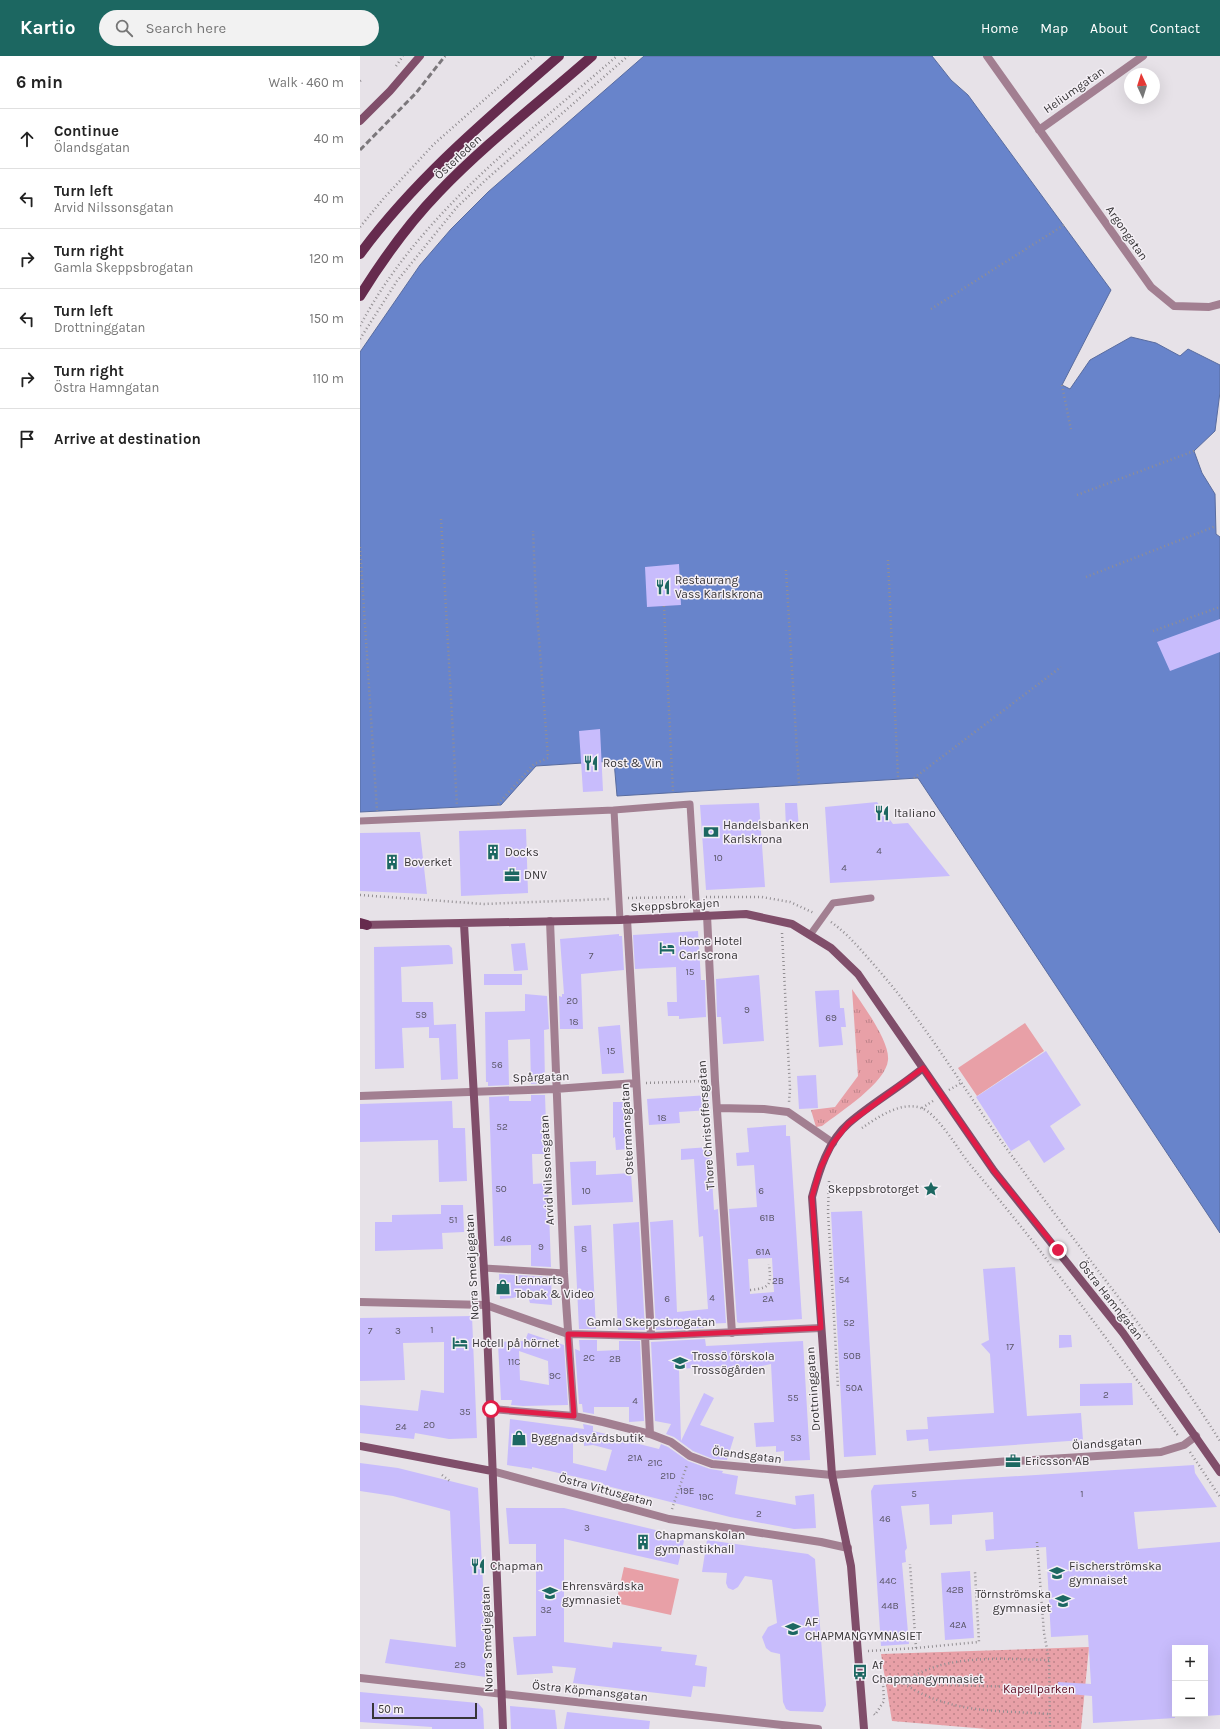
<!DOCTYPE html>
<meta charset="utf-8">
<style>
:root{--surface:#fff;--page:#f2f2f2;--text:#222;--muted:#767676;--line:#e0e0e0;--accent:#1c6761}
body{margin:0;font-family:Karla,sans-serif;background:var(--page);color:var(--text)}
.controls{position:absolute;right:12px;bottom:12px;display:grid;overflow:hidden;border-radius:0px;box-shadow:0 4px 16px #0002}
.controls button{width:36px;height:36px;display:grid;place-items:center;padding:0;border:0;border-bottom:1px solid var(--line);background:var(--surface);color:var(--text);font:20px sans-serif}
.compass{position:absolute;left:764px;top:12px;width:36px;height:36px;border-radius:50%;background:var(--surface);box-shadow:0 4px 16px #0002;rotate:356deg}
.scale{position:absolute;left:12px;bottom:10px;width:105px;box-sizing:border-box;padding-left:4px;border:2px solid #373537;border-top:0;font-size:11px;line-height:14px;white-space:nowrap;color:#373537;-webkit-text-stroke:3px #f4eff5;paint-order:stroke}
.stop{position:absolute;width:12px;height:12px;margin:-9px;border:3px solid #e11d48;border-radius:50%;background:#fff}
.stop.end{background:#e11d48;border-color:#fff;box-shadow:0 1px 4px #0008}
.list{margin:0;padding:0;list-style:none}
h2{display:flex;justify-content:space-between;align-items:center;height:52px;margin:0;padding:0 16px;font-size:17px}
h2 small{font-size:13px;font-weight:400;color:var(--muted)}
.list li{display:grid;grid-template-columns:26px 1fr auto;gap:12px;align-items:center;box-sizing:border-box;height:60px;padding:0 16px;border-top:1px solid var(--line)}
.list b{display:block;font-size:15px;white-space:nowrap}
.list p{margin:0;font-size:13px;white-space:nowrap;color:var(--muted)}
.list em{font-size:13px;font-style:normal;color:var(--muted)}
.icon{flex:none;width:22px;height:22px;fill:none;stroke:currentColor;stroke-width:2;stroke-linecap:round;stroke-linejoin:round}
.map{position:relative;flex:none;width:860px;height:1673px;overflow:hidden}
header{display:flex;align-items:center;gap:24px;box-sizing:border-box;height:56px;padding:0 20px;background:var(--accent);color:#fff}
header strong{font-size:19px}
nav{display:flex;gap:22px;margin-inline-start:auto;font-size:14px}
.search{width:280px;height:36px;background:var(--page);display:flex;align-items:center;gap:10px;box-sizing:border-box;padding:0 14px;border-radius:22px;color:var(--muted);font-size:15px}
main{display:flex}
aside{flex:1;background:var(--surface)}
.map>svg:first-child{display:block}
.grass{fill:url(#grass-tufts)}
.park{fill:url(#park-dots)}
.garden{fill:#e8a0a7}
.water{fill:#6884cb;stroke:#596c9f}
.building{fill:#c8bcfc;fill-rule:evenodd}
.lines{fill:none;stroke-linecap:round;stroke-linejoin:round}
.path{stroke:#928e92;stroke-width:2.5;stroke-dasharray:1 3;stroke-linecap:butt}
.lane{stroke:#a27f91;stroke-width:7}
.street{stroke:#a27f91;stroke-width:8}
.secondary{stroke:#804e6a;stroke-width:8}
.primary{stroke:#662b4e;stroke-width:10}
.rail{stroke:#7b777b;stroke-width:3;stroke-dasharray:6 3;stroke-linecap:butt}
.route{stroke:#e11d48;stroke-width:5}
.labels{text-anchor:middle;stroke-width:3;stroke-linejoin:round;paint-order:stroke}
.number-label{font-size:10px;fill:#5b5768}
.street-label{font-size:12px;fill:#373537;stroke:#f4eff5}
.poi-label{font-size:12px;fill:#373537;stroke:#f4eff5;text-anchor:start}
.park-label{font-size:12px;fill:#5c091f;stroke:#f4eff5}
</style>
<header>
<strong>Kartio</strong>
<div class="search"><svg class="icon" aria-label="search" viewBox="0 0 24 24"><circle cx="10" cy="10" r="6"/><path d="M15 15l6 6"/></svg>Search here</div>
<nav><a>Home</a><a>Map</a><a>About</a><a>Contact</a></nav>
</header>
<main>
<aside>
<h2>6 min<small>Walk · 460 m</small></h2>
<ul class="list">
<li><svg class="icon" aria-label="ahead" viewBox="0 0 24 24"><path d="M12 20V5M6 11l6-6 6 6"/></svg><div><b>Continue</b><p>Ölandsgatan</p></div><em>40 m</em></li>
<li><svg class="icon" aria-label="left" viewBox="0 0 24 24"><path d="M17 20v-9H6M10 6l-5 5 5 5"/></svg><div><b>Turn left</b><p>Arvid Nilssonsgatan</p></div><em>40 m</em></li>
<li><svg class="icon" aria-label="right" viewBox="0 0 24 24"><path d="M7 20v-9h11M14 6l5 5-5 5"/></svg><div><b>Turn right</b><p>Gamla Skeppsbrogatan</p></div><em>120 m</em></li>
<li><svg class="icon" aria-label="left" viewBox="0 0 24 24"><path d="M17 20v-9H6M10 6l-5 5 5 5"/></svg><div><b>Turn left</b><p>Drottninggatan</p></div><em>150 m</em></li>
<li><svg class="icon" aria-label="right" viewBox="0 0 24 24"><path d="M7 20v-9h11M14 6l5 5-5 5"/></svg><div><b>Turn right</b><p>Östra Hamngatan</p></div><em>110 m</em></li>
<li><svg class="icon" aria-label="arrive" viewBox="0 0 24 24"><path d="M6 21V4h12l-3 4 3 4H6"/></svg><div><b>Arrive at destination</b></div></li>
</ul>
</aside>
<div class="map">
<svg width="860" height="1673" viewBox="0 0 860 1673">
<defs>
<pattern id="grass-tufts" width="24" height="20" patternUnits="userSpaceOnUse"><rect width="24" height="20" fill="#e8a0a7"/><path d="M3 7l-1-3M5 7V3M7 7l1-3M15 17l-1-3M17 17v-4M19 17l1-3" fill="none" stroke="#bd8389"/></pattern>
<pattern id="park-dots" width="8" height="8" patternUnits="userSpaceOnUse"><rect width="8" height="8" fill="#e8a0a7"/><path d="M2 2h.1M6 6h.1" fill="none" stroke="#bd8389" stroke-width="1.8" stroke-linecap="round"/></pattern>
</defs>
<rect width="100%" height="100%" fill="#e7e2e8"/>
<path class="grass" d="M492,933C502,948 530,985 528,1004C526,1027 480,1056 462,1070L456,1071L451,1054L475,1051L498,1020Z"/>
<path class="park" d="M729,1591L721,1673H627L532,1665L521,1598Z"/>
<path class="garden" d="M665,967L684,995L617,1040L598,1012Z
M264,1511L319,1523L311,1559L256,1547Z"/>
<path class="water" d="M284,0H572L591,24L608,39L751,234L702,329L710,333L730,304L771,281L796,287L820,300L828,293L860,309V336L855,375L834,395L842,417L855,438L856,478L860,481V1177L558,722L257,740L254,705L176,710L141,749L0,756V296L60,209L91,173L128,136Z"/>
<path class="building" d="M319,508L321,549L287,551L285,511Z
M860,563V596L810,615L797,586Z
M240,673L243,735L223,736L219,675Z
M517,746L533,768L548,767L590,820L470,827L465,751Z
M399,747L405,831L346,834L340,749Z
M425,747H437L439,772L426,773Z
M166,773L168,837L101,840L99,775Z
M60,776L67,838L0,835V777Z
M338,875L341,924H345L346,961L319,963V960H308L307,946H317L316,911L275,913L273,879Z
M259,878V880H262L264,914L221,918L223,973H200L199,940L202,941V938H204L200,883Z
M165,887L168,914L154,915L151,888Z
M89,889L92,892L93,908L41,911L42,946H73L74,969L96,968L98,1023L81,1024L79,982H69V971L42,972L44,1012L15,1013L14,891Z
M124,918H162V929H124Z
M399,919L404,985L363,988L361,961H357L356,923Z
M479,934L480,952H484L486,971H481L483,989L459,991L455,935Z
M165,938L187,940L189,973L184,974L185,1027L171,1028L170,983L148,984L149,1029L128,1030V1026H126L125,956L165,955Z
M260,969L264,1017L242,1018L238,971Z
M686,995L721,1049L690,1070L705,1093L684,1107L669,1084L651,1095L616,1041Z
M456,1019L458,1052L439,1053L437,1020Z
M171,1039H185L187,1098H172L173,1128L188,1127L191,1211L171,1210V1189L134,1190L129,1041L149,1040V1045H171Z
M349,1039L350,1054L319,1056L320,1067L289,1069L287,1043Z
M92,1045L93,1072H105L107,1125L79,1126L78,1084L0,1086V1048Z
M253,1046H266L268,1093L256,1094L255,1081L253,1082Z
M426,1069V1080H430L442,1263L379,1267L377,1266L369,1153L397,1151L394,1109L377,1110L376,1097L389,1096L387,1072ZM412,1202L414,1236L390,1238L388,1203Z
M350,1091L354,1154L358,1153L366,1267L344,1268V1272L296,1274L290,1166L313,1164L317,1256L348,1253L343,1180L339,1181L334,1103L321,1104V1093Z
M236,1105V1119L271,1117L273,1146L212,1149L210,1106Z
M81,1149H103L104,1176L82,1177L83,1193L15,1195V1166H32V1159L81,1158Z
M502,1155L516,1399L484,1401L471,1156Z
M279,1166L285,1274H258L253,1168Z
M231,1169L236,1273H219L214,1170Z
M655,1211L667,1360L721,1357L723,1384L569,1395L568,1383L547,1385L546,1374L568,1373L567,1361L634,1357L630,1298L621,1288L629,1284L623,1213Z
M139,1218L191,1221L192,1249L170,1247L167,1237L153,1242L140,1243Z
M112,1260L117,1382L89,1383L55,1377L54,1383L0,1377V1349L58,1355L61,1334L84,1337V1286L43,1287L45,1324L0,1325V1262Z
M168,1277L204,1289L208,1349L163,1350L151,1349L152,1344H141L138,1288L134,1286L165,1285ZM159,1295L188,1305L189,1329L160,1324Z
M699,1279H711L712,1291L699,1292Z
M345,1283L346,1290L443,1285L450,1404L424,1405V1395L416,1396V1390L396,1391L394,1367L414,1366L411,1308L389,1313V1316L364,1318V1310L319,1313L321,1385L344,1337L354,1342L340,1369L374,1381L367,1404L353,1403L333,1395L314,1381L306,1378L311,1368L295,1365L291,1286Z
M219,1284H237V1295L259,1294V1285H280L284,1365L269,1366V1351H234V1358L223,1356L222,1348H219L215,1293L220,1295Z
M772,1327L773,1349L720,1350V1328Z
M150,1363L224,1373L223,1368L233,1370V1375L268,1383L267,1385L299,1393L301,1388L308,1391L328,1405L350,1413L363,1415L362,1417L378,1420L375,1438L436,1449L435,1440L454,1438L456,1472L434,1473L370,1461L243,1429V1427L172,1411V1413L147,1409ZM213,1384L224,1387V1390L233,1389L252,1394L246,1415L213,1407Z
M0,1407L38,1412L118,1432L125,1568L126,1621L25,1607L30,1583L96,1591L90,1455L33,1440L0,1435Z
M834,1409L835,1417L857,1451L774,1456L778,1493L860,1486V1659L845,1660V1592H815V1662L733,1667L732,1640L697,1637L698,1626L731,1628L728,1579L691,1581L686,1491L626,1495L625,1484L634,1483L633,1456L592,1459V1468L570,1469L569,1448L541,1450L547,1492L545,1495L546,1506L542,1507L549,1588L521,1590L511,1435L514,1429Z
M146,1452H204L325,1481L318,1509L204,1483V1586L252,1592L253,1586L302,1591L301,1595L337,1599L335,1609L347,1611L345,1631L333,1630L331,1641L213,1627L216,1612L192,1610L193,1617L157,1619L153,1581L176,1580V1488H149Z
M347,1484L448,1498L455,1503L466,1649L463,1656L430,1655L426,1653L423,1646L420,1598L411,1596L406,1592L402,1581L408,1571L417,1567L412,1524L385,1520L378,1531L373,1534L368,1532L366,1527L367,1517L342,1516Z
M610,1515L614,1582L585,1584L581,1517Z
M0,1636L118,1647L123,1653L124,1673H72V1671L0,1666Z
M150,1650L195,1654L197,1673H151Z
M207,1656L290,1665L289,1673H204Z"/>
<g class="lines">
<path class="path" d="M36,10L43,0
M0,25L1,24
M0,171L24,142L74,88L174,0
M571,253L704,169
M0,270C59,158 164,81 257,0
M0,283L37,225L97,151L129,121L268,0
M702,329L711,374
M717,439L834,395
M81,463L97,750
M0,491L17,755
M528,504L538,721
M426,514L439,728
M726,521L856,470
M304,550L313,736
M793,575L860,551
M554,722L701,611
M138,748L174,708L188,702L176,543L173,475
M0,839L124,848L249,843
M346,841H402L430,846L454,857
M268,842L327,841
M471,866C488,878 501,894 515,910C569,971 609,1043 658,1108C725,1201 799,1288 860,1385
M422,877L430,1033L429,1046
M286,1027L345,1025
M589,1034L601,1027
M562,1052L573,1045
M502,1072C518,1061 541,1045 561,1052C576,1056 598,1093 608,1106C636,1140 664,1173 690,1208C734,1265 776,1323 819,1381
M469,1125L468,1156L478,1332
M390,1234C412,1232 411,1228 409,1208
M830,1396L860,1441
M82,1419L91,1426
M312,1453L327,1409
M677,1486L684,1577L689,1604L690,1673
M556,1592L619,1586L615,1516
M508,1595L556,1592L550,1508
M689,1604C641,1603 583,1597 543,1627C590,1658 636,1654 689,1658
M514,1658L515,1659L524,1645L523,1627L689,1632"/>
<path class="lane" d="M254,754L330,748L337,860
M0,765L254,754L260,864
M450,879L473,847L511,842
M124,1212L204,1217"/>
<path class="street" d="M627,0L791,231L814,250L849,251L860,248
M679,74L783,0
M347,859L355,1025L372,1277
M267,863L291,1280
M190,865L204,1217L214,1360
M0,1040L195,1033L276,1027
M358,1052L404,1053L428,1056L473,1087
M0,1246L126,1249L208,1278L291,1280L461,1272
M285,1280L290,1378
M131,1353L214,1360L243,1366L290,1378L311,1386L330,1400L352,1408L472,1419L650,1405
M657,1405L801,1396L824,1389L836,1380
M132,1415L309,1463L461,1486L488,1492
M0,1622L458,1673"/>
<path class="secondary" d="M0,65L30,35L60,0
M104,868L126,1249L143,1673
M1,869L260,864L386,858L432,868L471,892L498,918L634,1115L763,1277L860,1416
M0,1390L132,1415
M504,1673L491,1510L472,1419L452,1141C459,1115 468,1085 489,1067C512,1047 539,1032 563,1012"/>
<path class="primary" d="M0,198C56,122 128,62 199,0
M0,240C23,203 49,167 79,136C126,87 181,45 232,0
M0,867L7,869"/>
<path class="rail" d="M0,94L56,37L85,0"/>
</g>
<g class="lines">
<path class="route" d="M131,1353L214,1360L208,1278L291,1280L461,1272L452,1141L460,1113L473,1087L488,1068L563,1012L634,1115L698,1194"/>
</g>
<defs>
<g id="restaurant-bare" transform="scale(1.2)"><path d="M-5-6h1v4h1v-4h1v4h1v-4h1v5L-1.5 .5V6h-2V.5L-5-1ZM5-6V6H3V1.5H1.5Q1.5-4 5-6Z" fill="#1c6761" stroke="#f4eff5" stroke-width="2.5" paint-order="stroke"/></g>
<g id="bank-bare" transform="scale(1.2)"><path d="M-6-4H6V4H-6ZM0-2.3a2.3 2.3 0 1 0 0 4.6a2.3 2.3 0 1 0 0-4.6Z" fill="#1c6761" stroke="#f4eff5" stroke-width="2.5" paint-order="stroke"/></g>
<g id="building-bare" transform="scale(1.2)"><path d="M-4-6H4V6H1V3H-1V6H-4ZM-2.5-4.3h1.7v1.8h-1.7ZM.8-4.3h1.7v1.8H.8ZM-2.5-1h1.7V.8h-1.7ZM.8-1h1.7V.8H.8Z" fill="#1c6761" stroke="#f4eff5" stroke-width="2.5" paint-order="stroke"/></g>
<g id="office-bare" transform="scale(1.2)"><path d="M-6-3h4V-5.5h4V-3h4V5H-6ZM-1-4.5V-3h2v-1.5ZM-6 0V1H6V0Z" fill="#1c6761" stroke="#f4eff5" stroke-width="2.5" paint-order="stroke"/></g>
<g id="hotel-bare" transform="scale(1.2)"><path d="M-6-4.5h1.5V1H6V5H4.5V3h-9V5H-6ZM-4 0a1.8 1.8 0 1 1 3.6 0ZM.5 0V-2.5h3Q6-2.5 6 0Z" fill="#1c6761" stroke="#f4eff5" stroke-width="2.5" paint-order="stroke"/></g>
<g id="sight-bare" transform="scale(1.2)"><path d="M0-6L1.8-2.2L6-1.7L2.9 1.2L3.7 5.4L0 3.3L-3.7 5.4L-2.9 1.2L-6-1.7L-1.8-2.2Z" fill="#1c6761" stroke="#f4eff5" stroke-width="2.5" paint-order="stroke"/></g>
<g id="shop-bare" transform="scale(1.2)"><path d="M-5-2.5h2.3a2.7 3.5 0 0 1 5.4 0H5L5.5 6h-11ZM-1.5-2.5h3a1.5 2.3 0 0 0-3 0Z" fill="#1c6761" stroke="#f4eff5" stroke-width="2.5" paint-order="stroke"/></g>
<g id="school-bare" transform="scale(1.2)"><path d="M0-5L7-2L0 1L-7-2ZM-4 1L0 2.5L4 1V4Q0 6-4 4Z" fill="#1c6761" stroke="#f4eff5" stroke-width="2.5" paint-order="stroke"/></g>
<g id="bus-bare" transform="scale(1.2)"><path d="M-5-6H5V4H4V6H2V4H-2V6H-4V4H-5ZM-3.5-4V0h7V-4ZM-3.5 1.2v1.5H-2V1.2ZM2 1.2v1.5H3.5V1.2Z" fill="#1c6761" stroke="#f4eff5" stroke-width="2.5" paint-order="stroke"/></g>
</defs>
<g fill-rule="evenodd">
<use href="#restaurant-bare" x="303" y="531"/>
<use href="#restaurant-bare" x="231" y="707"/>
<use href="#restaurant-bare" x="522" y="757"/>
<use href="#bank-bare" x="351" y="776"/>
<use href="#building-bare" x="133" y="796"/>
<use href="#building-bare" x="32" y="806"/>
<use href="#office-bare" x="152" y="819"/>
<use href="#hotel-bare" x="307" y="892"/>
<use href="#sight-bare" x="571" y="1133"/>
<use href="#shop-bare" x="143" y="1231"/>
<use href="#hotel-bare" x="100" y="1287"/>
<use href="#school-bare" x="320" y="1307"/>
<use href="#shop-bare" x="159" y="1382"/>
<use href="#office-bare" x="653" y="1405"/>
<use href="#building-bare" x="283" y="1486"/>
<use href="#restaurant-bare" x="118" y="1510"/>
<use href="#school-bare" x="697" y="1517"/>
<use href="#school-bare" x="190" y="1537"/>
<use href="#school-bare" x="703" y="1545"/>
<use href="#school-bare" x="433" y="1573"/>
<use href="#bus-bare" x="500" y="1616"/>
</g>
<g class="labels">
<g class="number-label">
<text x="519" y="798">4</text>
<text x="358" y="805">10</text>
<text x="484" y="815">4</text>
<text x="231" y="903">7</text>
<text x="330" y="919">15</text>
<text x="212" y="948">20</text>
<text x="387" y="957">9</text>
<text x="61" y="962">59</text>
<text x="471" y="965">69</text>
<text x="214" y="969">18</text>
<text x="251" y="998">15</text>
<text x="137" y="1012">56</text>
<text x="302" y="1065">18</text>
<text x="142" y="1074">52</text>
<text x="141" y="1136">50</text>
<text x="226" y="1138">10</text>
<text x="401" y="1138">6</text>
<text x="407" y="1165">61B</text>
<text x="93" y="1167">51</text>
<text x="146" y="1186">46</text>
<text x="181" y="1194">9</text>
<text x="224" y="1196">8</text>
<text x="403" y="1199">61A</text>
<text x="484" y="1227">54</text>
<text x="418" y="1228">2B</text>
<text x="352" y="1245">4</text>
<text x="307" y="1246">6</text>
<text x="408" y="1246">2A</text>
<text x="489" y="1270">52</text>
<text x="72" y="1277">1</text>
<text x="10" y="1278">7</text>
<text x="38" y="1278">3</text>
<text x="650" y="1294">17</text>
<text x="492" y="1303">50B</text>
<text x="229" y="1305">2C</text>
<text x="255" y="1306">2B</text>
<text x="154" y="1309">11C</text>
<text x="195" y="1323">9C</text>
<text x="494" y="1335">50A</text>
<text x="746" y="1342">2</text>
<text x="433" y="1345">55</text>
<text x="275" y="1348">4</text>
<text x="105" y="1359">35</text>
<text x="69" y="1372">20</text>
<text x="41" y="1374">24</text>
<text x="436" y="1385">53</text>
<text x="275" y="1405">21A</text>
<text x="295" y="1410">21C</text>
<text x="308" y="1423">21D</text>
<text x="327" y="1438">19E</text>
<text x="554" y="1441">5</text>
<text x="722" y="1441">1</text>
<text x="346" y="1444">19C</text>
<text x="399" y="1461">2</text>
<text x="525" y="1466">46</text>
<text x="227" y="1475">3</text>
<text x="528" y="1528">44C</text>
<text x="595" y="1537">42B</text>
<text x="530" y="1553">44B</text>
<text x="186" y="1557">32</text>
<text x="598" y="1572">42A</text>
<text x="100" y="1612">29</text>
</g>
<g class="street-label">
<text transform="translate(714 34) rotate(-35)" y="4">Heliumgatan</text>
<text transform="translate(98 101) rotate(-43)" y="4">Österleden</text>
<text transform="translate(767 177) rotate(55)" y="4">Argongatan</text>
<text transform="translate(315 849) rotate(-3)" y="4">Skeppsbrokajen</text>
<text transform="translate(181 1021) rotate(-2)" y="4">Spårgatan</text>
<text transform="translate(346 1069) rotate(-94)" y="4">Thore Christoffersgatan</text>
<text transform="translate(267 1073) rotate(-93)" y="4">Ostermansgatan</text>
<text transform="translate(187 1114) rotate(-93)" y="4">Arvid Nilssonsgatan</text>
<text transform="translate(112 1211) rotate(-93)" y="4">Norra Smedjegatan</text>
<text transform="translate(751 1244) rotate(52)" y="4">Östra Hamngatan</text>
<text x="291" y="1270">Gamla Skeppsbrogatan</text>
<text transform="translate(453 1333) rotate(-94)" y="4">Drottninggatan</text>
<text transform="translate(747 1387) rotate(-4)" y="4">Ölandsgatan</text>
<text transform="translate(387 1399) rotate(7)" y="4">Ölandsgatan</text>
<text transform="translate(246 1434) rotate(15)" y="4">Östra Vittusgatan</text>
<text transform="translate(127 1583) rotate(-92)" y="4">Norra Smedjegatan</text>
<text transform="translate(230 1635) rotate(6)" y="4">Östra Köpmansgatan</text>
</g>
<g class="poi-label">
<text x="315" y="528">Restaurang<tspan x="315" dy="14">Vass Karlskrona</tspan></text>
<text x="243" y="711">Rost &amp; Vin</text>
<text x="534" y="761">Italiano</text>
<text x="363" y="773">Handelsbanken<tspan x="363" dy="14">Karlskrona</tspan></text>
<text x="145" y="800">Docks</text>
<text x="44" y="810">Boverket</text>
<text x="164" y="823">DNV</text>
<text x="319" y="889">Home Hotel<tspan x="319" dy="14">Carlscrona</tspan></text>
<text x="559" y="1137" text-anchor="end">Skeppsbrotorget</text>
<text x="155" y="1228">Lennarts<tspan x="155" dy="14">Tobak &amp; Video</tspan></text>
<text x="112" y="1291">Hotell på hörnet</text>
<text x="332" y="1304">Trossö förskola<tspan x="332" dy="14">Trossögården</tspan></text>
<text x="171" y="1386">Byggnadsvårdsbutik</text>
<text x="665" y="1409">Ericsson AB</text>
<text x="295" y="1483">Chapmanskolan<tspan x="295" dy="14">gymnastikhall</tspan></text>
<text x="130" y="1514">Chapman</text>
<text x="709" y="1514">Fischerströmska<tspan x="709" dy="14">gymnaiset</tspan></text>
<text x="202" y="1534">Ehrensvärdska<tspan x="202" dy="14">gymnasiet</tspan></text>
<text x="691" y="1542" text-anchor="end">Törnströmska<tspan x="691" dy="14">gymnasiet</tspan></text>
<text x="445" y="1570">AF<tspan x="445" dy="14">CHAPMANGYMNASIET</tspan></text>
<text x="512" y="1613">Af<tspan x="512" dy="14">Chapmangymnasiet</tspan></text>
</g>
<g class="park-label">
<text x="679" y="1637">Kapellparken</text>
</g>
</g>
</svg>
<div class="controls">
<button>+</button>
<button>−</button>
</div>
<svg class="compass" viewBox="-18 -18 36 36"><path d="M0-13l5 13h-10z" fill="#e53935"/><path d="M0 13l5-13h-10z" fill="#767676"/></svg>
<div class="scale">50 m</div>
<div class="stop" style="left:131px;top:1353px"></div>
<div class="stop end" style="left:698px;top:1194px"></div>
</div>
</main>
